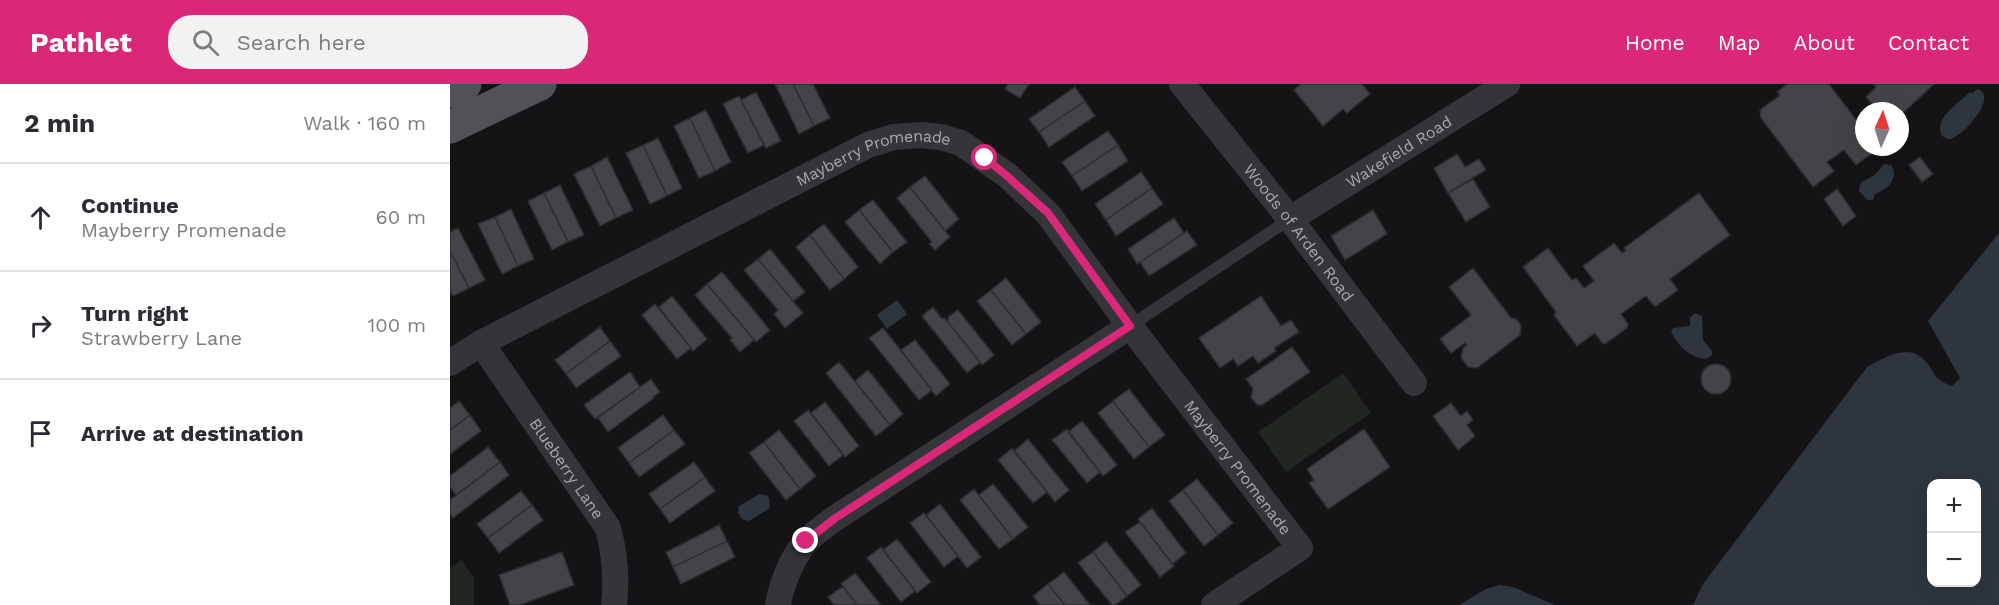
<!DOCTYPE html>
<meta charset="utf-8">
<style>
:root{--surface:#fff;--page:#f2f2f3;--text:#2b2b33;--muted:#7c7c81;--line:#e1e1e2;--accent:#db2777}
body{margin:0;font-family:"Work Sans",sans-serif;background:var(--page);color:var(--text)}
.controls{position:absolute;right:18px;bottom:18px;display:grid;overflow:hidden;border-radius:12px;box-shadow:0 6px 24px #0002}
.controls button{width:54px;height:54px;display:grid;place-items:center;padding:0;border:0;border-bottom:2px solid var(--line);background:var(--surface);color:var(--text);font:30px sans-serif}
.compass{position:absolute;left:1405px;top:18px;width:54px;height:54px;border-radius:50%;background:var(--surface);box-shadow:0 6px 24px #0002;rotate:3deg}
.stop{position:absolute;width:18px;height:18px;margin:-14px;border:4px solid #db2777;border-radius:50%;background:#fff}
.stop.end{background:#db2777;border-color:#fff;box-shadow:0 2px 6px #0008}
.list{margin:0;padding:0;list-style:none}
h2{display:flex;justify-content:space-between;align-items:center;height:78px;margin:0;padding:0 24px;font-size:26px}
h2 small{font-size:20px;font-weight:400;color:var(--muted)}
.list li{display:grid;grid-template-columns:39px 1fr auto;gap:18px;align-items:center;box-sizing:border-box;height:108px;padding:0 24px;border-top:2px solid var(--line)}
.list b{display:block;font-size:22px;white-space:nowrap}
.list p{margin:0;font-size:20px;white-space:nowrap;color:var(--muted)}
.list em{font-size:20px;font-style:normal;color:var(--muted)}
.icon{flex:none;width:33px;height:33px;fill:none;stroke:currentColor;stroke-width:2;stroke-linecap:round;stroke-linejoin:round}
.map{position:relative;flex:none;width:1549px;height:521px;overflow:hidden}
header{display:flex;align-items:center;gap:36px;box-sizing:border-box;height:84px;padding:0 30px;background:var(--accent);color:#fff}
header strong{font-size:28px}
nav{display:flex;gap:33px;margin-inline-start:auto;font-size:21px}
.search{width:420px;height:54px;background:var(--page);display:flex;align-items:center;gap:15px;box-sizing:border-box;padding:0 21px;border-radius:24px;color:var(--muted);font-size:22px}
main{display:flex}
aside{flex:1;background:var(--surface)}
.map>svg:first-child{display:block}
.green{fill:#202721}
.water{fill:#2e353c;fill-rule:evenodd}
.building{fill:#434448;stroke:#2e2e31;stroke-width:1.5}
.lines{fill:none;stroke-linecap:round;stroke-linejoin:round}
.service{stroke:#353539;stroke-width:12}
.minor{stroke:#353539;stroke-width:26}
.primary{stroke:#515258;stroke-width:33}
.route{stroke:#db2777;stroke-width:8}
.labels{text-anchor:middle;stroke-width:4.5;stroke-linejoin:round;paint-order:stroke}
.street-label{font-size:16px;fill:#a6a9b4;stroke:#0f0e10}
</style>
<header>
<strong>Pathlet</strong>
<div class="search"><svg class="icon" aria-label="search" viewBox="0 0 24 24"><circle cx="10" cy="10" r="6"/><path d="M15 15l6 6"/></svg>Search here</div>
<nav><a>Home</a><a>Map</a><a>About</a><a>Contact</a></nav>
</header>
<main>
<aside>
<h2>2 min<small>Walk · 160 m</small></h2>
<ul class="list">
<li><svg class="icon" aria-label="ahead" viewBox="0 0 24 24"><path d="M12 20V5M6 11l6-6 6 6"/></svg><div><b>Continue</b><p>Mayberry Promenade</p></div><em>60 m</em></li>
<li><svg class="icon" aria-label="right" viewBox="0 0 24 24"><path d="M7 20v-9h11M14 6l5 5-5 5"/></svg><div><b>Turn right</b><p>Strawberry Lane</p></div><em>100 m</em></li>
<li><svg class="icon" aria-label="arrive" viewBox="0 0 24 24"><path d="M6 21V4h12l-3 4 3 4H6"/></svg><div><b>Arrive at destination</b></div></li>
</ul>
</aside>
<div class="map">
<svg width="1549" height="521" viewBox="0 0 1549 521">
<rect width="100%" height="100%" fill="#141315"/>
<path class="green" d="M893,289L921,329L836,388L808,348Z
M12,476L24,494V521H0V484Z"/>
<path class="water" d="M1528,5C1549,14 1511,53 1501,55C1496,55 1496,54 1492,52C1483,34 1509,19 1520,8L1522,9Z
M1434,80L1441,81C1450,94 1437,106 1425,110L1423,116H1417L1409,107C1410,96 1414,97 1423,92C1427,89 1430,84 1434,80Z
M1549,149V521H1243L1253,500L1417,283C1432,275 1455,260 1471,273C1486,285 1479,294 1502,302L1510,294L1478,237ZM1482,400H1526V498H1482Z
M447,216L457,230L437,245L427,231Z
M1245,229L1252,232L1253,256L1262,267V271L1256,275C1240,274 1227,261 1221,247L1223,244L1240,242V234Z
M309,410L316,411L319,414L320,424L299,437L292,435L288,429L289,422Z
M1050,501L1063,503L1105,521H1009L1036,505Z"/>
<path class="building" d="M325,0H343L364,42L349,50Z
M343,0H363L380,34L364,42Z
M558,0H579L570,14L555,5Z
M851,0H912L920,10L897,29L893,25L873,42L844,6Z
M1337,0H1379L1414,46V63H1427L1428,65L1406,81L1394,66L1377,78L1384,87L1363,103L1311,34L1310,26L1330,11L1327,8Z
M1423,0H1484L1453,29L1447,22L1442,27H1428L1416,13L1426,3Z
M625,3L635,17L589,48L579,35Z
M306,8L331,57L316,64L291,16Z
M289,12L314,61L298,69L273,20Z
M635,17L645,32L599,63L589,48Z
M256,26L281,78L265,87L240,34Z
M240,34L265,87L249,94L224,42Z
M658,47L668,61L622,92L612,78Z
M208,54L232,104L217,112L193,61Z
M193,61L217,112L200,120L176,69Z
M668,61L678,77L632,107L622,92Z
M1007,70L1015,83L1029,75L1036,86L998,109L984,84Z
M157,73L183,126L166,134L141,82Z
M1470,73L1483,90L1472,98L1459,81Z
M141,82L166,134L150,142L124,90Z
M691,88L702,104L656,136L645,120Z
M475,92L509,135L495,147L460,103Z
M1023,95L1040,123L1016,138L998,109Z
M110,101L134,151L118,158L94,109Z
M460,103L500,153L485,166L479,160L482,158L447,114Z
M702,104L713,120L666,152L656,136Z
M1387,105L1406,132L1393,142L1374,115Z
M94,109L118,158L102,166L78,117Z
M1249,109L1280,151L1220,195L1228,206L1206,222H1204L1196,212L1171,230L1178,240L1177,244L1155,260L1152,259L1145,249L1127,262L1104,231L1106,228L1073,183L1098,164L1122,196L1126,194L1134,204L1144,197L1133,182L1164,159L1172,169L1176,166L1174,164Z
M423,116L457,158L443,168L409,126Z
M61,125L84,175L68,182L45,133Z
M409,126L443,168L430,180L395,138Z
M923,126L937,150L895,176L881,152Z
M45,133L68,182L52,190L28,140Z
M724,134L734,149L687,180L678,165Z
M374,140L408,183L394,195L360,151Z
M8,144L35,196L19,204L0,167V148Z
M737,147L747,161L699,192L690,178Z
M360,151L394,195L380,206L346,163Z
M320,165L355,208L343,217L308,175Z
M0,167L19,204L3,212L0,207Z
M308,175L353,229L335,244L324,230L328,226L294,186Z
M1023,184L1061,234L1066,235L1071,241L1070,251L1027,284L1018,283L1011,274L1013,264L1017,261L1015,259L1001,269L990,255L1021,231L999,203Z
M272,188L320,246L306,258L257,200Z
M556,194L591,238L576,250L541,206Z
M257,200L304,256L290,268L280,256L282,254L245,211Z
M541,206L576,250L562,261L527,217Z
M222,212L257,255L243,267L209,223Z
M811,212L831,242L841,236L849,248L824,264L826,267L808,279L803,272L788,282L783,275L770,284L749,254Z
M205,220L241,264L227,275L192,231Z
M483,223L492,235L494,234L497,237L530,278L517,289L472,232Z
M508,226L544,271L532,281L497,237L499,235L498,233Z
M150,243L160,257L116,290L105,276Z
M433,244L482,306L469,316L419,254Z
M465,256L500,300L486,312L451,266Z
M160,257L171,272L126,304L116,290Z
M842,263L860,288L812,321H807L801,313L803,305L796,295Z
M389,278L440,341L426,352L376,289Z
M1251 295a15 15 0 1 1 30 0a15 15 0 1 1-30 0Z
M418,286L453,330L440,341L405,297Z
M180,288L190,303L145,335L134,321Z
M201,295L210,308L203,313L204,314L158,348L148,334Z
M679,305L715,351L699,363L663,317Z
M9,317L20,331L0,346V324Z
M663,317L699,363L684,375L648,329Z
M375,318L409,362L395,373L361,329Z
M1001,319L1011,332L1017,327L1023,336L1017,341L1025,352L1008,366L983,332Z
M358,326L393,371L379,382L344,337Z
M20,331L31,347L0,370V346Z
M213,331L224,346L179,379L168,364Z
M632,337L667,381L653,392L618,348Z
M617,345L650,388L637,399L602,356Z
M914,345L940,383L878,425L859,399L864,396L857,385Z
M224,346L235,360L189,393L179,379Z
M329,346L366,392L350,405L314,358Z
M578,355L619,406L605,418L564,367Z
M314,358L350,405L336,416L299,369Z
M38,363L50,378L6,411L0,403V392Z
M562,364L597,408L583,419L548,376Z
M50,378L59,391L3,434L0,430V416Z
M244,378L255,393L210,425L199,410Z
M255,393L265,407L220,439L210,425Z
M747,395L783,439L768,451L733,406Z
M543,400L578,443L563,455L529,411Z
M524,405L563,455L549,465L510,416Z
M733,406L768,451L754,462L719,417Z
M71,407L82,421L38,454L27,440Z
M490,420L531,473L517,484L476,431Z
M82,421L93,436L49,469L38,454Z
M702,424L736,469L722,480L688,435Z
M474,429L508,472L494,483L460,439Z
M690,438L724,482L710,493L675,448Z
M269,441L277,457L223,483L216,468Z
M447,455L481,498L467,509L433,466Z
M277,457L285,473L231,500L223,483Z
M656,457L691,501L677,512L643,468Z
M431,463L465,507L451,518L417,474Z
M112,468L124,501L70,521H60L49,491Z
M643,468L677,512L665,521H662L628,479Z
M614,488L640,521H615L598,500Z
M405,489L431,521H407L391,500Z
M598,500L615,521H590L583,512Z
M393,502L407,521H384L378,513Z"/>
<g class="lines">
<path class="service" d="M680,242L840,135"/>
<g class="minor">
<path id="s1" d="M732,0L840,135L964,299"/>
<path id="s2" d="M840,135L1057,0"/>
<path id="s3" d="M31,259L158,444C165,470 167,494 164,521"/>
<path id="s4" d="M0,279L31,259L418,61L444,53L471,51L491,53L511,59L557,91L598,130L680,242L850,464L764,521"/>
<path d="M328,521C331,501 343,470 358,456C365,448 375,442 384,435L680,242"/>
</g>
<path class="primary" d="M0,7L15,0
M0,43L90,0"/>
</g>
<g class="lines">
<path class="route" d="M356,457L384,435L680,242L598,129L556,91L535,74"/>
</g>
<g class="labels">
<g class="street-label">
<text dy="6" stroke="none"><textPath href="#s2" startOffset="128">Wakefield Road</textPath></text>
<text dy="6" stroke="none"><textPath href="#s4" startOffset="474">Mayberry Promenade</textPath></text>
<text dy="6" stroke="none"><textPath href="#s1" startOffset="189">Woods of Arden Road</textPath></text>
<text dy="6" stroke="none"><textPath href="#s3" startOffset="152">Blueberry Lane</textPath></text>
<text dy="6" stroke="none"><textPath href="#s4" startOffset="996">Mayberry Promenade</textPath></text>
</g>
</g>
</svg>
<div class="controls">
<button>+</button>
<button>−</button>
</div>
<svg class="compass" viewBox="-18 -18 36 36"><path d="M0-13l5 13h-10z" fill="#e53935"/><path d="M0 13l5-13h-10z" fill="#7c7c81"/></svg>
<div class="stop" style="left:535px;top:74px"></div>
<div class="stop end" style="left:356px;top:457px"></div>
</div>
</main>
